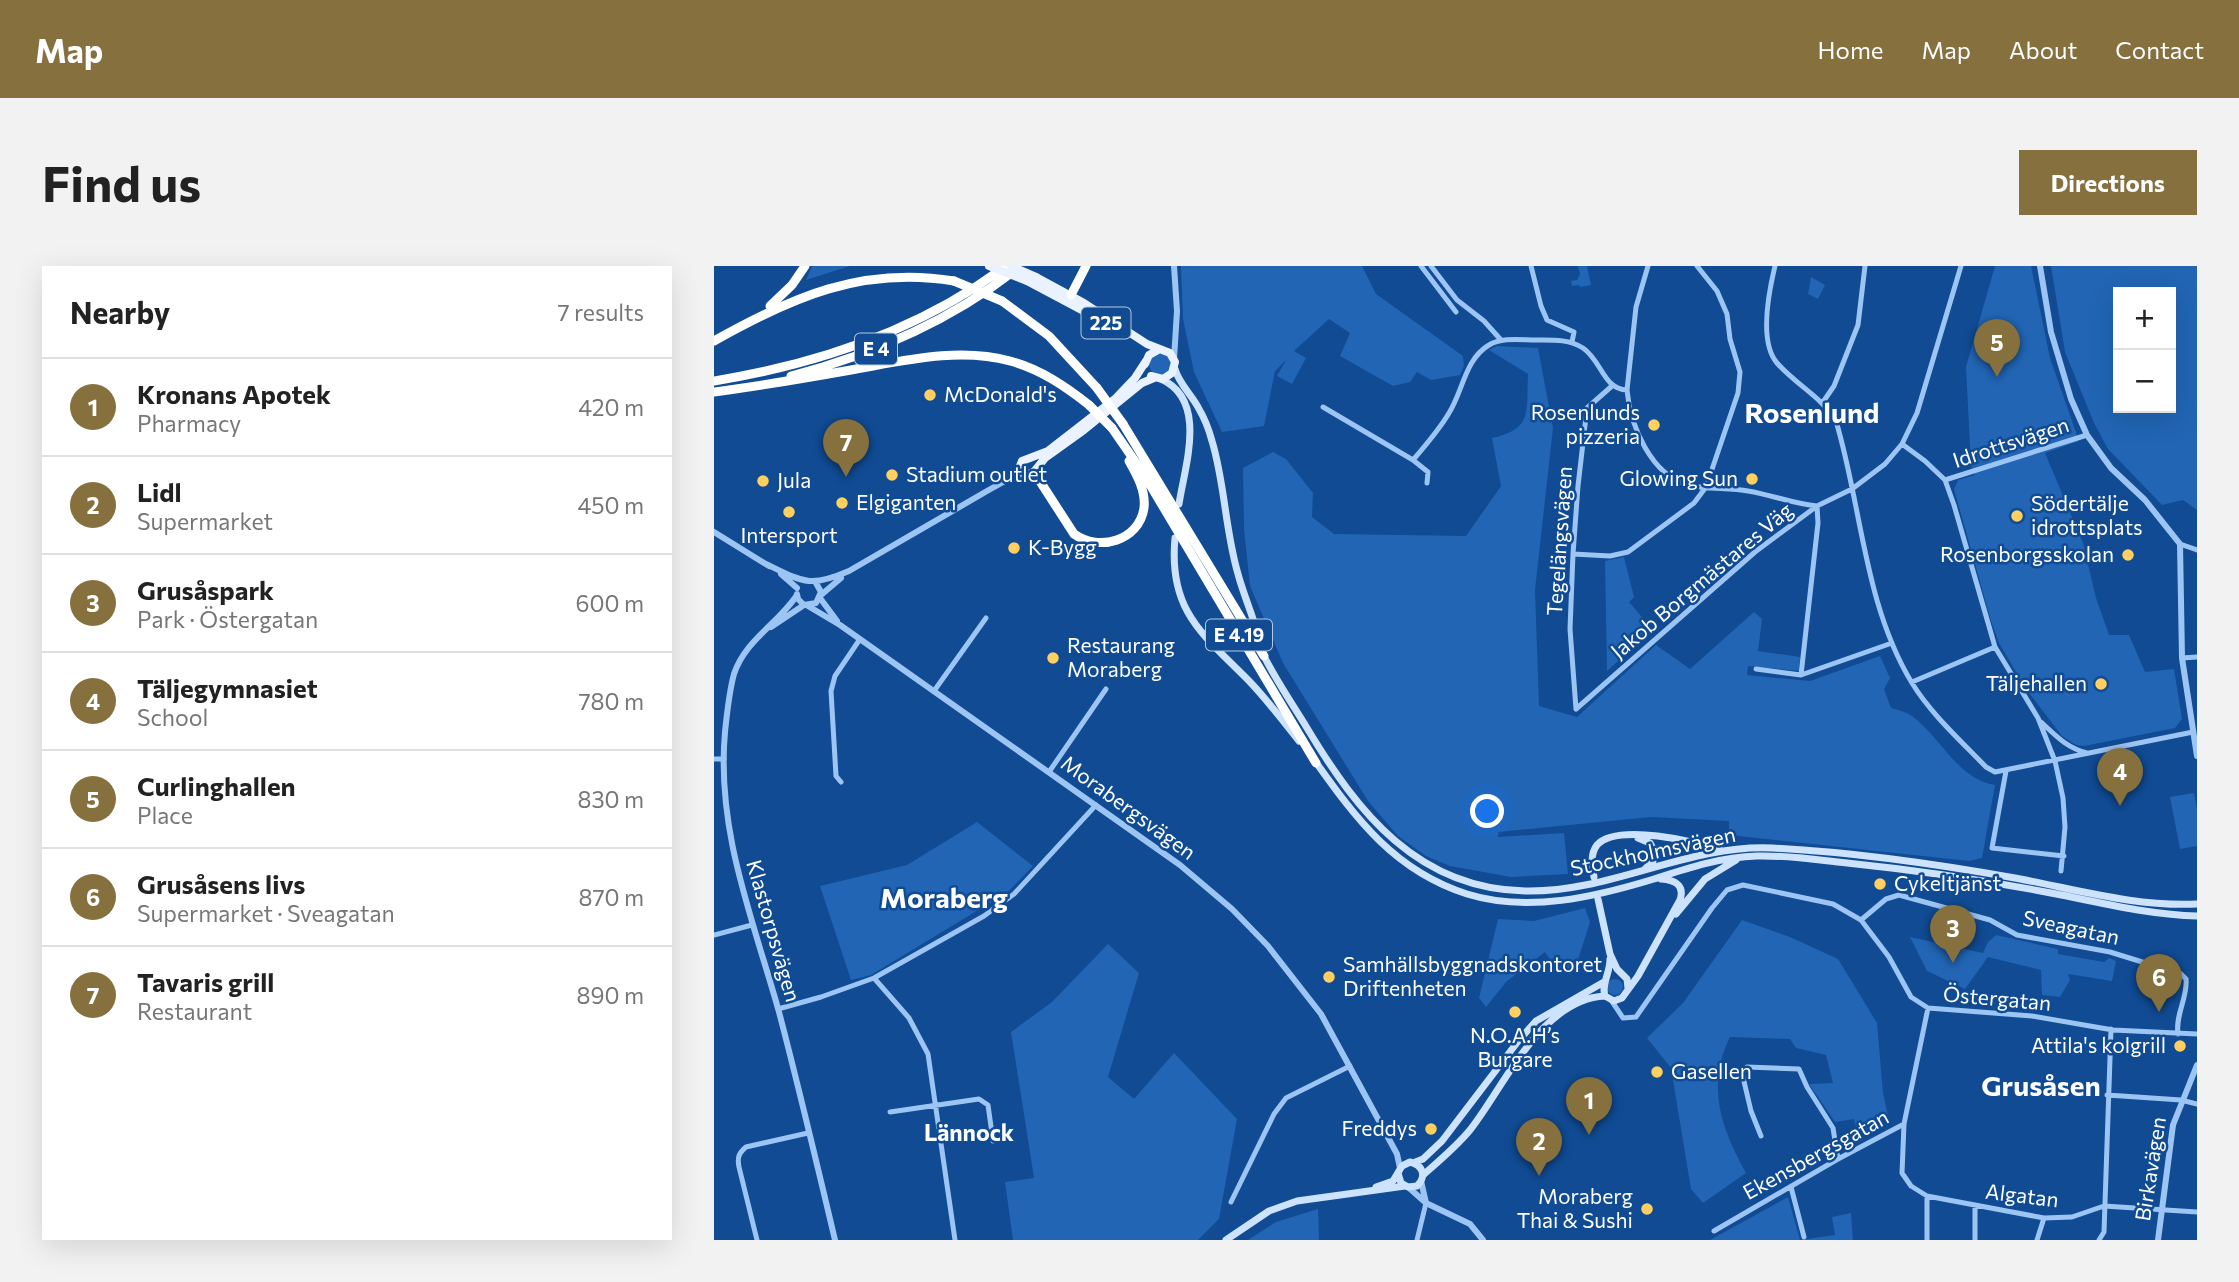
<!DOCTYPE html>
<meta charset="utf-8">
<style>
:root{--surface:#fff;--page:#f2f2f2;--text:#222;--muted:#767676;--line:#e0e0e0;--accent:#85703e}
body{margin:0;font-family:Commissioner,sans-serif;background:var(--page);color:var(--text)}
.controls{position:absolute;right:21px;top:21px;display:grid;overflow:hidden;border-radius:0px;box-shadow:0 7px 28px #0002}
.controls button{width:63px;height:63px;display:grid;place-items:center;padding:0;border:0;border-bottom:2px solid var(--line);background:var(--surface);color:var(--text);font:35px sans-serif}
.you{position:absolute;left:774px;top:546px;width:24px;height:24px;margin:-18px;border:5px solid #fff;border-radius:50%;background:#1a73e8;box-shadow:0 0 0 10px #1a73e833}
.badge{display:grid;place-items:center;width:46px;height:46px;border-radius:50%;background:var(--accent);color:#fff;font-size:23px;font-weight:700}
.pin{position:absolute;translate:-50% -58px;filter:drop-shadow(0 2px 4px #0008)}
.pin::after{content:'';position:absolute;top:37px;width:24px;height:21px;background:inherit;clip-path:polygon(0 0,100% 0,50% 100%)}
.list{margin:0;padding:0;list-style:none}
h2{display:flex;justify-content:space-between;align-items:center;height:91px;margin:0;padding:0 28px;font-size:30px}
h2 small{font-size:23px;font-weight:400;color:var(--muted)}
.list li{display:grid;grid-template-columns:46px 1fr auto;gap:21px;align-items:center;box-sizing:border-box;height:98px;padding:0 28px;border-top:2px solid var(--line)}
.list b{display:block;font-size:26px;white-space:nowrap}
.list p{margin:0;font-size:23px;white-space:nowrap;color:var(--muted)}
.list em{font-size:23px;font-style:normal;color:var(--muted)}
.map{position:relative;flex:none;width:1483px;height:974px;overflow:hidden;border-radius:0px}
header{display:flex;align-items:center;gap:42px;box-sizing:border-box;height:98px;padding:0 35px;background:var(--accent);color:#fff}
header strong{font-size:33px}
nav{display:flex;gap:38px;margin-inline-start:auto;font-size:24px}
.intro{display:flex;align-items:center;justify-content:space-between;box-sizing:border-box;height:168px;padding:0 42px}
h1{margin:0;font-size:49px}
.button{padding:18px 32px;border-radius:0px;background:var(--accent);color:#fff;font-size:24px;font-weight:700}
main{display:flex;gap:42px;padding:0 42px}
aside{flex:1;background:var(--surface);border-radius:0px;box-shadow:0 7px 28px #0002}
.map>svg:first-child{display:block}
.green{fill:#2165b4;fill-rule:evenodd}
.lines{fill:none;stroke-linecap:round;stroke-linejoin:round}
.minor{stroke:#9dc5f4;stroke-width:5}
.tertiary{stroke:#9dc5f4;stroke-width:6}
.secondary{stroke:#cce2fd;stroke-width:7}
.primary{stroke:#eaf2ff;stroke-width:8}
.motorway{stroke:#fff;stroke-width:9}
.primary-bridge{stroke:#eaf2ff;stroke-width:8}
.motorway-bridge{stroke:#fff;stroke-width:9}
.poi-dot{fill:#ffcf60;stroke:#104b94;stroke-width:2.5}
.labels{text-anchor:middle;stroke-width:5;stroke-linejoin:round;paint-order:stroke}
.shield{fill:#104b94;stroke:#b7c9df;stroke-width:2}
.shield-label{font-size:19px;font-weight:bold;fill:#fff}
.poi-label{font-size:21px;fill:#fff;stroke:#104b94;text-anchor:start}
.street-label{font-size:21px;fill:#fff;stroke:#104b94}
.neighbourhood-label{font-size:23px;font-weight:bold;fill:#fff;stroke:#104b94}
.district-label{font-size:28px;font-weight:bold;fill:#fff;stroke:#104b94}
</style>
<header>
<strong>Map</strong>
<nav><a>Home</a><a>Map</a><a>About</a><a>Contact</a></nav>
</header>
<div class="intro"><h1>Find us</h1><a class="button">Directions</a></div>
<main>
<aside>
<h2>Nearby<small>7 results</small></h2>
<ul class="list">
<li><span class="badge">1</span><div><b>Kronans Apotek</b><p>Pharmacy</p></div><em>420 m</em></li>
<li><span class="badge">2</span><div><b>Lidl</b><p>Supermarket</p></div><em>450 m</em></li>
<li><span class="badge">3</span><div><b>Grusåspark</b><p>Park · Östergatan</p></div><em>600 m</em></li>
<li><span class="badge">4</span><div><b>Täljegymnasiet</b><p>School</p></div><em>780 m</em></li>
<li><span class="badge">5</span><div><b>Curlinghallen</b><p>Place</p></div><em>830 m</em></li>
<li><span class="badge">6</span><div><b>Grusåsens livs</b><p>Supermarket · Sveagatan</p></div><em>870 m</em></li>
<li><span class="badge">7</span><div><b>Tavaris grill</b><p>Restaurant</p></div><em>890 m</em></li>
</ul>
</aside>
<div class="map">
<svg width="1483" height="974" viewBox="0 0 1483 974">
<rect width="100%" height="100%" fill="#104b94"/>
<path class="green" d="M98,0H136L92,14Z
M467,0H648L662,28L749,90L750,100L746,109L717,114L703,106L696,116L679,120L626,90L636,67L615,53L580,85L592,92L578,118L563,110L572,94L561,105L550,160L508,166L480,106L469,53Z
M864,0H873L877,19L866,21L865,19L858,20L857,15L863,14L866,8Z
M1281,0H1317L1336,92L1365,175L1331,187L1369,277L1382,332L1395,369H1415L1431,406L1460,403L1468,453L1461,462L1370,480L1362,479L1348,470L1312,423L1285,377L1277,355L1240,223L1244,214L1261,209L1257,200L1252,101Z
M1337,0H1483V244L1469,234L1448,239L1394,183L1380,157L1351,86ZM1457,26V142H1404V26Z
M1097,11L1111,19L1104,33L1094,28Z
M783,80L824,82L839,162L821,324L825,440L863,451L942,379L976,403L1040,346L1048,353L1044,385L1086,391L1085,405L1034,400L1033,409L1096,415L1166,390L1176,412L1170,423L1177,442C1184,444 1192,446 1198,450C1226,470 1243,513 1281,519L1268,592L1255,595L1015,569V555L937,551L784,566V571L850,567L854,608L797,611L736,600L712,590L684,570L654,535L569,397L536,320L530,263L529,202L559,186L572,193L599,227L598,251L620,268L752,270L787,220L778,172C820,163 812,144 814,108L775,84Z
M435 98a11 11 0 1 1 22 0a11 11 0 1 1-22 0Z
M910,291L920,331L915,336L939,364L893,405L891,295Z
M1480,527L1483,543V580L1466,583L1456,531Z
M263,556L319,600L294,626L157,709L137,714L106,620L193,599Z
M871,642L876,656L863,697L847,709L831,686L792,716L772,741L765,732L784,653L820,655Z
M1028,654L1076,671L1124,693L1163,757L1169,827L1174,850L1130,882L1127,872L1143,865L1140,853L1121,856L1095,818L1119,817L1112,789L1082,782L1076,773L1016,771C992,820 1007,862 1032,907L989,937L977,923L957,802L933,772L969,737Z
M1282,669L1344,683V688L1390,696L1395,692L1402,695L1398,715L1354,708L1356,714L1346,731L1328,729L1327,704L1274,691L1251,723L1213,705L1196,671L1269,687L1274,676Z
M394,678L425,707L394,811L420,833L460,787L523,853L505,953L484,974H299L291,916L320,912L297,766L338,736Z
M893 721a8 8 0 1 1 16 0a8 8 0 1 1-16 0Z
M1074,931L1086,974L1121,969L1118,951L1137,947L1139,974H996Z
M604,943L605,974H534L562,956Z"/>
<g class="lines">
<path class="minor" d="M707,0L742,46
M717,0L743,34L770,55L787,74
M817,0L827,40L833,54L860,66L858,76
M934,0L922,41L913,124C916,159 937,210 975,219C994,224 1015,221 1034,225C1058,229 1080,238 1103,240
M1061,0C1055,25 1045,76 1063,97C1082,119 1107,130 1122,155C1148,242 1150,338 1198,417C1217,448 1246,474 1272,501L1281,506L1479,466
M1109,136L1120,120L1144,59L1151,0
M609,141L699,194L714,206L713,217
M1188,178L1211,195L1231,214L1240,239L1281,381L1324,452L1341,495L1349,532L1351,561L1347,605
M699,194C712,179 725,164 735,147C749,125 751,93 775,79C788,71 807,74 822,74C838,74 855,73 869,82C888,95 889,123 913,124
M1231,214L1373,169
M1466,278L1483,284
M859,288L896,290L914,286L980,237L992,221L1024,127L1026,106L1016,73L1013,48L1003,25L983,0
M1468,392L1483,391
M1042,403L1087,409L1178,377
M1087,409L1104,257L1103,240
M1198,416L1281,381
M220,425L272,352
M862,443L1041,286L1103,240L1138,223L1171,198L1188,178L1203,147L1247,0
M862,443L856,363L859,288L864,220L873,142L898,120
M1327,456C1342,470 1353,482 1373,487
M0,493H10
M1292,505L1278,582L1350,590
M335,506L392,423
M127,516L122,510L117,425L121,410L146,373
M1147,654L1172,633L1185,629L1276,654L1303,669L1396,686L1467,708L1472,713C1474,731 1461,749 1464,768
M0,669L38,659
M160,712L195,752L214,788L241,974
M897,734L909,752L922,751L998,642L1013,624L1029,619L1119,638L1147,654L1175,691L1197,731L1214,742L1318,750L1399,764L1483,768
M1214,742L1190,858L1188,907L1197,920L1213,930L1330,952L1358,951L1390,940L1483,946
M64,743L107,731L160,712L270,650L300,628L382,539
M1393,829L1467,834L1483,838
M176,846L265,833L274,839L279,875
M1047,870L1037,845L1028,807L1033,801L1085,803L1093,821L1119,862L1124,893
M1077,921L1090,971
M1213,930V974
M517,936L560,848L572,832L636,800
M1000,965L1124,893L1190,858
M43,974L25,901C23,891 25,887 32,881L94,867
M703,974L712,937
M1261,974V940
M1323,974L1330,952
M1385,974L1390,966L1397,763"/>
<path class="tertiary" d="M460,0L463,45L460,93
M1326,0L1337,66L1357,133L1373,169L1397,202L1431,234L1466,278L1468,392L1483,490
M0,266L55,300
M52,298C89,316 96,322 135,305L273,225L291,215L313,208
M67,308L83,322
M83,328L84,333L90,339L102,337L107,326L102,317
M83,329C64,358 31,374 20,408C15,426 13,447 11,466C2,565 39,653 65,746C85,822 103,898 121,974
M107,329L127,312
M106,332L123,355
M94,340L126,359L466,599L518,643L554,680L607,748L683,888L686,902
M57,361L90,339
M707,915L712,937
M694,921L712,937L756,958L769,974
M1444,974L1459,859L1483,799"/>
<path class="secondary" d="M461,103C465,118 478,129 485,143C491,153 495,164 498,175C511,218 511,264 524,308C528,323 534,338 539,353C543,366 545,380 551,392C563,416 579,439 593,462C644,547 704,623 811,625C896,627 974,578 1058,582C1139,586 1222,598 1301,612C1361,623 1421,641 1483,638
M447,113C494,134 471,199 465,238
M461,272C454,346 490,369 537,417C554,435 569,455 585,475
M601,495C643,554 681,605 753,628C814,647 881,631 940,613C974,602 1007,591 1043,590C1073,589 1103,594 1133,597C1201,604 1269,614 1337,627C1385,636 1434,649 1483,650
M924,572L936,577L940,584L939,595L931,603
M880,611C878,600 876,588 883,579C902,557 984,575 1008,585
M884,633L896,688L903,703L913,713L914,722
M962,648L991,613L1022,594
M891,730L900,735L908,732L924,710L966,634C971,619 961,614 947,613
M891,730C887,718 896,708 896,693
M699,897L709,893L728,875L805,774L822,755L890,716
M709,909C725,895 742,881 756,864C790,821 827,733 891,730
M662,921L679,915L688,900L696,896C709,899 713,910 703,920L694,921L687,917L684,907
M512,974L555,945L583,935L691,920"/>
<path class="primary" d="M322,11L370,37L433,78L456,87L461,96L458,107L449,113L437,110
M313,15L392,57
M432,95L421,112L401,133L334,185L308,195L306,200L308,206L313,208L319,207L331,192L370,164L428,117L440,112
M431,98L435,89L444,84"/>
<path class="motorway" d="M357,29L372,0
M288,35L335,70L383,122
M56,40L78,19L91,0
M0,75C78,31 148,0 240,15
M77,110C157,89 234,56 300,5
M0,115C105,98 206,64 292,0
M0,126C46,120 92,112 137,104C189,95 244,81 296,95C326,103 351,120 375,139
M409,158L550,390
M398,162L429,207L602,497
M320,206L360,268C385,286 425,275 430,242C432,225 423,209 415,195"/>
<path class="primary-bridge" d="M275,0L313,15
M297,0L322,11"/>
<path class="motorway-bridge" d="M240,15L288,35
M383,122L409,158
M375,139L398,162"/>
</g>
<g class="poi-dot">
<circle cx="216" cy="129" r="7"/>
<circle cx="940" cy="159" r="7"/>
<circle cx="178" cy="209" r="7"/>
<circle cx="1038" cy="213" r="7"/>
<circle cx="49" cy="215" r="7"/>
<circle cx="128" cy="237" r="7"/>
<circle cx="75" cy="246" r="7"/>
<circle cx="1303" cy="250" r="7"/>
<circle cx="300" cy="282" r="7"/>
<circle cx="1414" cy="289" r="7"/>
<circle cx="339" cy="392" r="7"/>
<circle cx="1387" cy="418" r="7"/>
<circle cx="1166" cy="618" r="7"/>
<circle cx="615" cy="711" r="7"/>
<circle cx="801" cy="746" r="7"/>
<circle cx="1466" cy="780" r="7"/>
<circle cx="943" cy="806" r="7"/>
<circle cx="717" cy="863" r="7"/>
<circle cx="933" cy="943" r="7"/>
</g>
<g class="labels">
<g class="shield">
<rect x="367.5" y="41.5" width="49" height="31" rx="5"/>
<rect x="141" y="67.5" width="42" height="31" rx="5"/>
<rect x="492" y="353.5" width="66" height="31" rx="5"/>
</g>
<g class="shield-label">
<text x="392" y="64">225</text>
<text x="162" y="90">E 4</text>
<text x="525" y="376">E 4.19</text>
</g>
<g class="poi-label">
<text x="230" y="136">McDonald's</text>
<text x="926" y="154" text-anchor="end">Rosenlunds<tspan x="926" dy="24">pizzeria</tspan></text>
<text x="192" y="216">Stadium outlet</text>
<text x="1024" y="220" text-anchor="end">Glowing Sun</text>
<text x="63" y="222">Jula</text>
<text x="142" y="244">Elgiganten</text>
<text x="1317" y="245">Södertälje<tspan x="1317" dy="24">idrottsplats</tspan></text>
<text x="75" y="277" text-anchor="middle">Intersport</text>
<text x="314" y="289">K-Bygg</text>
<text x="1400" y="296" text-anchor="end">Rosenborgsskolan</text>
<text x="353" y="387">Restaurang<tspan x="353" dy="24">Moraberg</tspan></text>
<text x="1373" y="425" text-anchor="end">Täljehallen</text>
<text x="1180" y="625">Cykeltjänst</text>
<text x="629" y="706">Samhällsbyggnadskontoret<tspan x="629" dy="24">Driftenheten</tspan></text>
<text x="801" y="777" text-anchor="middle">N.O.A.H’s<tspan x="801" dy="24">Burgare</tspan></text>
<text x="1452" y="787" text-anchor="end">Attila's kolgrill</text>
<text x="957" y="813">Gasellen</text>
<text x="703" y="870" text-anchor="end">Freddys</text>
<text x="919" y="938" text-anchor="end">Moraberg<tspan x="919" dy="24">Thai &amp; Sushi</tspan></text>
</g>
<g class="street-label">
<text transform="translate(1297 177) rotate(-18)" y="7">Idrottsvägen</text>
<text transform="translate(846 275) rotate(-86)" y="7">Tegelängsvägen</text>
<text transform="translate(988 315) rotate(-40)" y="7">Jakob Borgmästares Väg</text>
<text transform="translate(414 542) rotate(36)" y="7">Morabergsvägen</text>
<text transform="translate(939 586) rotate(-12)" y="7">Stockholmsvägen</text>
<text transform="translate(1357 662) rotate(12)" y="7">Sveagatan</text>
<text transform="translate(59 665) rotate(74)" y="7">Klastorpsvägen</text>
<text transform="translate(1283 733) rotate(5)" y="7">Östergatan</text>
<text transform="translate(1102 889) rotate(-29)" y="7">Ekensbergsgatan</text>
<text transform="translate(1437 903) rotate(-81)" y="7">Birkavägen</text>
<text transform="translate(1308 930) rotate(7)" y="7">Algatan</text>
</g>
<g class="neighbourhood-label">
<text x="255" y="875">Lännock</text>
</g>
<g class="district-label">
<text x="1098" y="157">Rosenlund</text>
<text x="230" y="642">Moraberg</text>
<text x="1327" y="830">Grusåsen</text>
</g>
</g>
</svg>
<div class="controls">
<button>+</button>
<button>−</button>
</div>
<div class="you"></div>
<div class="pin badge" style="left:875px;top:869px">1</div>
<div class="pin badge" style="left:825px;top:910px">2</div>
<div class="pin badge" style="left:1239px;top:697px">3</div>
<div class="pin badge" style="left:1406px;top:540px">4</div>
<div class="pin badge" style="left:1283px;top:111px">5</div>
<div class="pin badge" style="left:1445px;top:746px">6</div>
<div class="pin badge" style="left:132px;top:211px">7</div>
</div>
</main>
